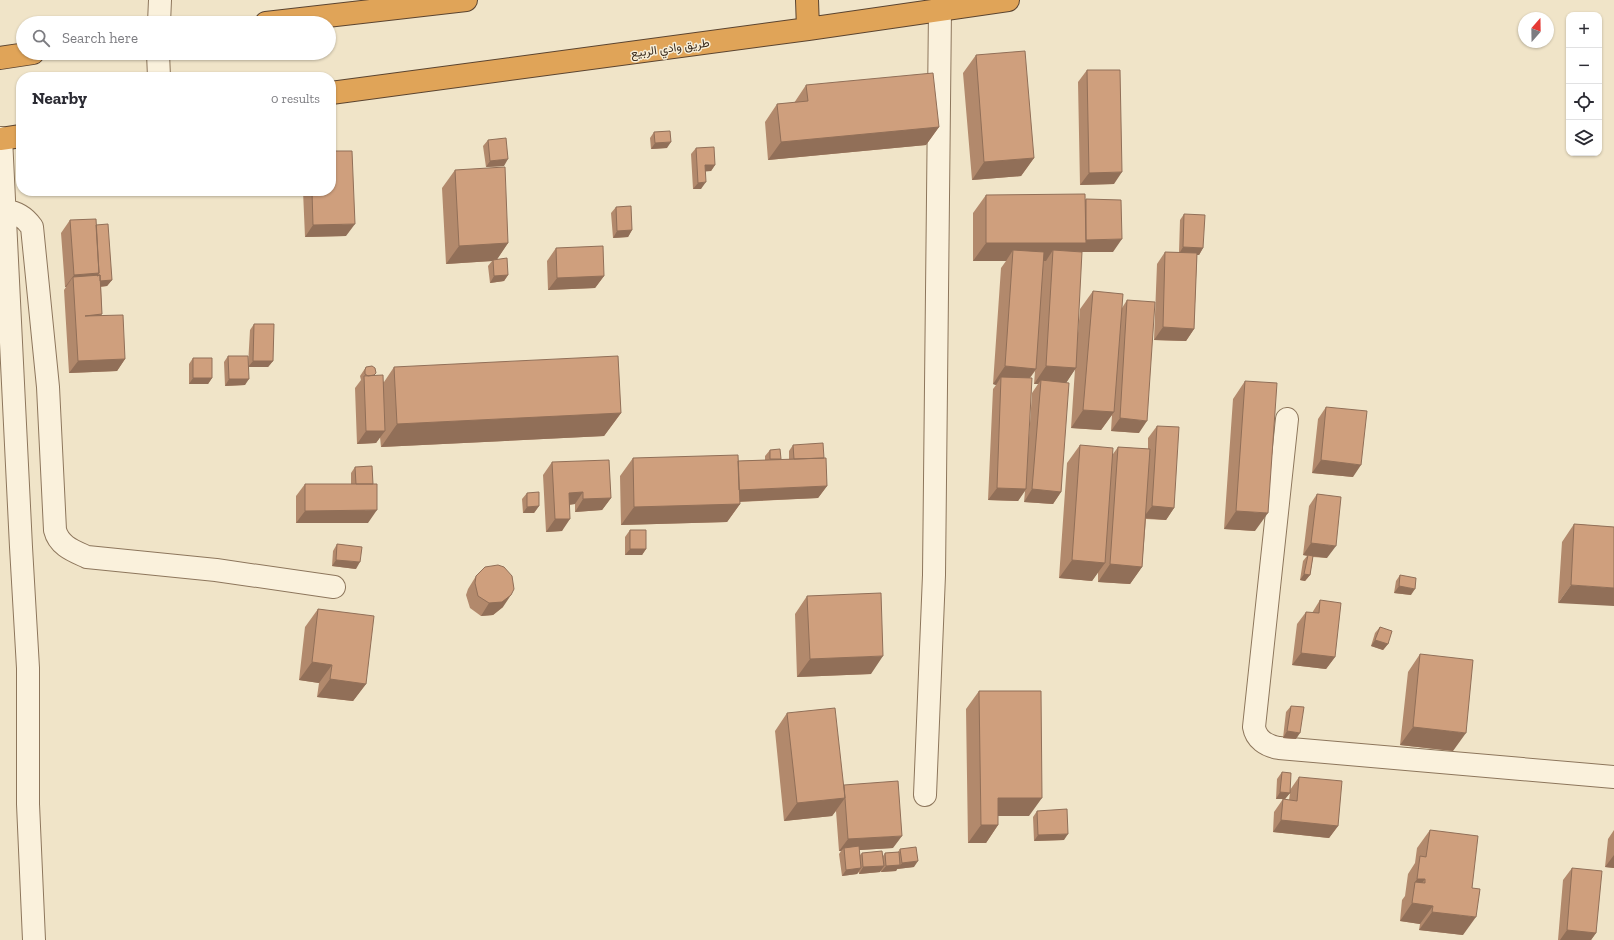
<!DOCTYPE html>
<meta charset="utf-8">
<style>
:root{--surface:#fff;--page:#f7f7f7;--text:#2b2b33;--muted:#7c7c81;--line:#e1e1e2}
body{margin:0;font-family:"Zilla Slab",Vazirmatn,serif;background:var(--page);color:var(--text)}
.controls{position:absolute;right:12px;top:12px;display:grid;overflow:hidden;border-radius:8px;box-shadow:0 1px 3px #0004}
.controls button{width:36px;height:36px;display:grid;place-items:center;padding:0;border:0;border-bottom:1px solid var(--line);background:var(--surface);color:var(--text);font:20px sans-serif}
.compass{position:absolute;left:1518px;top:12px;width:36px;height:36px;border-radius:50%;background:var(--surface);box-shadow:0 1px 3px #0004;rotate:20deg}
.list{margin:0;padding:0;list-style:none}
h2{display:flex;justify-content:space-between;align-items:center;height:52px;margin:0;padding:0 16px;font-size:17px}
h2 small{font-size:13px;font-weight:400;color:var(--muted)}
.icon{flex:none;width:22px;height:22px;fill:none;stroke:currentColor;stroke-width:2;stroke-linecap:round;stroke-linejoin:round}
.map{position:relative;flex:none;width:1614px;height:940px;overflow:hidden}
.search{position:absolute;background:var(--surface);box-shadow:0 1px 3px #0004;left:16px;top:16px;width:320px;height:44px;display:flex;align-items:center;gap:10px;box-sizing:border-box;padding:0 14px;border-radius:22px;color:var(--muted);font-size:15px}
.panel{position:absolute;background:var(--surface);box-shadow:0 1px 3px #0004;left:16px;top:72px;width:320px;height:124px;border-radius:16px}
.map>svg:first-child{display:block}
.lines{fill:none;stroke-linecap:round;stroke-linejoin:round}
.minor-casing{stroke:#8d765c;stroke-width:24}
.highway-casing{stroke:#5b4430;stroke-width:24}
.minor{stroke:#faf1dc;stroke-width:22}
.highway{stroke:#e0a458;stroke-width:22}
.wall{fill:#b2896c;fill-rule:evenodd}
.shaded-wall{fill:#916f58}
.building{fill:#cf9f7d;stroke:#916f58}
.labels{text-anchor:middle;stroke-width:3;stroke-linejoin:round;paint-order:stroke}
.street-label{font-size:12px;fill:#3d2e20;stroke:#f7eed8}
</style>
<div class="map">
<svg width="1614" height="940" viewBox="0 0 1614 940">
<rect width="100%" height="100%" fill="#f0e4c8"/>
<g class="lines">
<g class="minor-casing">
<path id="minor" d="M159,23L160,0
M158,53L159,77
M1,138L21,547L28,668V804L34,940
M4,210C17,213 24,216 32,227L48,387L55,530C59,546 74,551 87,557L216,570L334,587
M1287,419L1254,727C1256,739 1266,746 1279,748L1614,777
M925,795L934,575L940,9"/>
</g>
<g class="highway-casing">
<path id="highway" d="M807,0L808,29
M266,23L466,0
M0,58L33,53
M331,93L808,29L1008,0
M0,139L21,136"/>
</g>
<use href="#minor" class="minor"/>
<use href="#highway" class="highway"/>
</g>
<path class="wall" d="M976,55L1034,158L1021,176L972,180L963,73Z
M1087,70L1114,184L1080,185L1078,82Z
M806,85L939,127L926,145L768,160L765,122L777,104L794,103Z
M654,132L667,148L651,149L650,138Z
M488,140L504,166L486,167L483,146Z
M696,148L715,165L711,171H705L701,189H693L691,154Z
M455,170L508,243L497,259L508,275L504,281L490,283L488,266L492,261L446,264L442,188Z
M303,191H331L346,236L305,237Z
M986,195L1085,200L1086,199L1113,252H1079L1078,333L1080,309L1093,291L1122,308L1127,300L1139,433L1111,431L1112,415L1101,430L1071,428L1075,369L1066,383L1061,492L1053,504L1024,502L1025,491L1018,501L988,500L993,389L996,385L993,384L1001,268L1006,261H973V213ZM1035,371L1034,384H1038L1032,393L1029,438L1030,378Z
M616,207L632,230L628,237L613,238L611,213Z
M1184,214L1203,248L1199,255H1197L1194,329L1186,341L1154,340L1157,264L1165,252H1179L1180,220Z
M70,220L96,225L112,280L107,286L101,287L102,314L101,316L125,359L117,371L69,373L64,290L66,287H65L61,233Z
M556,248L604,276L595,288L548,290L547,261Z
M254,324L273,361L268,367H249L245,385L225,386L224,362L228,356L248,365L250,330Z
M193,358L212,378L208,384H189V364Z
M366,367L374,375L384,382L394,367L621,413L604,436L381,447L380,437L376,443L357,444L355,388L361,380L360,376Z
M1245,381L1255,531L1224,529L1233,399Z
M1326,407L1353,477L1312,473L1318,419Z
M1157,426L1174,508L1166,520L1146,519L1142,567L1130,584L1098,582V572L1092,581L1059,578L1067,463L1080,445L1113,454L1118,447L1148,449V438Z
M793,445L824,458L827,486L818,498L740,502V504L727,522L621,525L620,476L633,458L738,461L765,460V456L770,450L780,460L789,459V451Z
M552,462L611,498L602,510L575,512V504L570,505L562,531L546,532L543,475Z
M355,467L368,523H296V496L305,484H351V473Z
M527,493L539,506L534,513H523L522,499Z
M1317,494L1327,558L1313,557L1310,575L1305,581L1300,580L1303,561L1307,556L1303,555L1309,506Z
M1574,524L1614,527L1558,603L1562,542Z
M630,530L646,549L642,555H625V537Z
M337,544L356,569L332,566L333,551Z
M1400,575L1411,595L1394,593L1396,581Z
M476,576L503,607L493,615L481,616L470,608L466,595L468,589Z
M807,596L871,674L797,677L795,614Z
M1320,600L1335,657L1326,669L1292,665L1297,624L1306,612L1312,613Z
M318,609L366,684L353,701L317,697L319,683L299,680L305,627Z
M1380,627L1388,644L1383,650L1371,646L1375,633Z
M1420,654L1453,751L1400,745L1408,672Z
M979,691L1029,816H998V825L986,843H968L966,709Z
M1291,706L1296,739L1283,738L1286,712Z
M787,713L893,848L859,850L860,855L862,853L883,856L885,853L898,852L900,849L914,867L897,869V868L896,871L881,872V870L880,872L859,874V872L857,874L842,876L839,854L841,851H839L836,811L832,816L784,821L775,731Z
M1282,772L1290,790L1299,777L1338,826L1329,838L1273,832L1274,812L1283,799L1289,800L1290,793L1285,799H1276L1277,779Z
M1037,811L1064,840L1034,841L1033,817Z
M1430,830L1463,935L1419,930L1420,924L1400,921L1402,900L1405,896L1408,874L1415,863L1417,848Z
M1614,830V868L1605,867L1608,839Z
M1572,868L1596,933L1591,940H1558L1563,880Z"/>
<path class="shaded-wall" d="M939,127L926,145L768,160L781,142Z
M671,142L667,148L651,149L655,143Z
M1034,158L1021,176L972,180L984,162Z
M508,159L504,166L486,167L490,161Z
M705,165H715L711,171L700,172Z
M1122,172L1114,184L1080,185L1089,173Z
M706,182L701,189H693L698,183Z
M355,224L346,236L305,237L313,225Z
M632,230L628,237L613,238L617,231Z
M1122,239L1113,252H1079L1053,250L1046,261H1013V250L1006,261H973L986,243H1084L1086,240Z
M508,243L496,261L493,260L492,261L446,264L459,246Z
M1183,247L1203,248L1199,255L1179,254Z
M99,273L91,285L73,277L66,287H65L74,275Z
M508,275L504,281L490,283L494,276Z
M604,276L595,288L548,290L557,278Z
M112,280L107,286L92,287L97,281Z
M1163,327L1194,329L1186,341L1154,340Z
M125,359L117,371L69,373L78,361Z
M253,361H273L268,367H248Z
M1005,366L1036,369L1023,387L1001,377L996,385L993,384Z
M1046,366L1076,368L1064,386L1041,380L1038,384H1034Z
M193,378H212L208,384H189Z
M229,379H249L245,385L225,386Z
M1083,410L1114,412L1101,430L1071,428Z
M621,413L604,436L381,447L397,424Z
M1120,418L1147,421L1139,433L1111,431Z
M366,431H385L376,443L357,444Z
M1321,460L1361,465L1353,477L1312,473Z
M827,486L818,498L730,502L738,490Z
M997,488L1026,489L1018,501L988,500Z
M1032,489L1061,492L1053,504L1024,502Z
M583,492L575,504L560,505L569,493Z
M611,498L602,510L575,512L583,499Z
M740,504L727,522L621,525L634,507Z
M539,506L534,513H523L527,507Z
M1152,506L1174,508L1166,520L1143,518Z
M377,510L368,523H296L305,511Z
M1236,511L1268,513L1255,531L1224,529Z
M555,519H570L562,531L546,532Z
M1311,543L1336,546L1327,558L1303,555Z
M630,549H646L642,555H625Z
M336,560L360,562L356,569L332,566Z
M1072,560L1105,563L1092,581L1059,578Z
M1110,564L1142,567L1130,584L1098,582Z
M1304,574L1310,575L1305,581L1300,580Z
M1571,585L1614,588V606L1558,603Z
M1399,586L1415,589L1411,595L1394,593Z
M511,595L503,607L493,615L481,616L489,603Z
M1375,640L1388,644L1383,650L1371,646Z
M1301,653L1335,657L1326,669L1292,665Z
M883,656L871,674L797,677L810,659Z
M312,662L332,665L319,683L299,680Z
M330,679L366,684L353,701L317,697Z
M1413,727L1466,733L1453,751L1400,745Z
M1287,731L1300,733L1296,739L1283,738Z
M1280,792L1290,793L1285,799H1276Z
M845,798L832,816L784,821L797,803Z
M998,798H1042L1029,816H985Z
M1281,820L1338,826L1329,838L1273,832Z
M981,825H998L986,843H968Z
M1068,834L1064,840L1034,841L1038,835Z
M902,836L893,848L844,851V848L841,851H839L848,839Z
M1614,855V868L1605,867Z
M918,861L914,867L897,869L902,863Z
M900,865L896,871L881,872L886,866Z
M884,866L880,872L859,874L863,867Z
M861,868L857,874L842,876L846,870Z
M1417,879H1425L1413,896L1415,882Z
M1412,903L1433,906L1420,924L1400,921Z
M1432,912L1476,917L1463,935L1419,930Z
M1567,930L1596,933L1591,940H1560Z"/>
<path class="building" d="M1025,51L1034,158L984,162L976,55Z
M1087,70H1120L1122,172L1089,173Z
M933,73L939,127L781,142L777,104L808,101L806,85Z
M670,131L671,142L655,143L654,132Z
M506,138L508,159L490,161L488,140Z
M714,147L715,165H705L706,182L698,183L696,148Z
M331,151H352L355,224L313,225L312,191H331Z
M505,167L508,243L459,246L455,170Z
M1085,194L1086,243H986V195Z
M1086,199L1121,200L1122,239L1086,240Z
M631,206L632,230L617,231L616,207Z
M1184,214L1205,215L1203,248L1183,247Z
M96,219L99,273L74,275L70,220Z
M108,224L112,280L100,281V275L97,276L99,273L96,225Z
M603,246L604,276L557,278L556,248Z
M1013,250L1044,252L1036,369L1005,366Z
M1053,250L1082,252L1076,368L1046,366Z
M1165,252L1197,253L1194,329L1163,327Z
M507,258L508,275L494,276L493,260Z
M100,275L102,314L85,316L123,315L125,359L78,361L73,277Z
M1093,291L1123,294L1114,412L1083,410Z
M1127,300L1155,302L1147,421L1120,418Z
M254,324H274L273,361H253Z
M228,356H248L249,379H229Z
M618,356L621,413L397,424L394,367Z
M193,358H212V378H193Z
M372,366L375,368L376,373L374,375L368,376L365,374V370L366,367Z
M383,375L385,431H366L364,376Z
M1001,377L1032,378L1026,489L997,488Z
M1041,380L1069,383L1061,492L1032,489Z
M1245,381L1277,383L1268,513L1236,511Z
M1326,407L1367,411L1361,465L1321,460Z
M1157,426L1179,427L1174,508L1152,506Z
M823,443L824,458L794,459L793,445Z
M1080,445L1113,448L1105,563L1072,560Z
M1118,447L1150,449L1142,567L1110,564Z
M780,449L781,459H770V450Z
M738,455L740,504L634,507L633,458Z
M826,458L827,486L739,490L738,461Z
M609,460L611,498L583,499V492L569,493L570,519H555L552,462Z
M372,466L373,484H356L355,467Z
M305,484H377V510L305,511Z
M539,492V506L527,507V493Z
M1317,494L1341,497L1336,546L1311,543Z
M1574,524L1614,527V588L1571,585Z
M630,530H646V549H630Z
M337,544L362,547L360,562L336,560Z
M1308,555L1313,556L1310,575L1304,574Z
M498,565L504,567L512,576L514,589L511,595L502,602L489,603L478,596L475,583L476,576L485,567Z
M1400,575L1416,578L1415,589L1399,586Z
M881,593L883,656L810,659L807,596Z
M1320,600L1341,603L1335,657L1301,653L1306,612L1319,613Z
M318,609L374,616L366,684L330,679L332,665L312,662Z
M1380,627L1392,631L1388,644L1375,640Z
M1420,654L1473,660L1466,733L1413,727Z
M979,691H1041L1042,798H998V825H981Z
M1291,706L1304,707L1300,733L1287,731Z
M835,708L845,798L797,803L787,713Z
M1282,772L1291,773L1290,793L1280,792Z
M1299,777L1342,781L1338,826L1281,820L1283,799L1297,801Z
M898,781L902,836L848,839L844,785Z
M1067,809L1068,834L1038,835L1037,811Z
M1430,830L1478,836L1472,888L1480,889L1476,917L1432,912L1433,906L1412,903L1415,882L1425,883V879H1417L1420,856L1426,857Z
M859,846L861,868L846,870L844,848Z
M916,847L918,861L902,863L900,849Z
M882,851L884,866L863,867L862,853Z
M899,852L900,865L886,866L885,853Z
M1572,868L1602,871L1596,933L1567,930Z"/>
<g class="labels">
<g class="street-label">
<text transform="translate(670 48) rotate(-8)" y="4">طريق وادي الربيع</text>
</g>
</g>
</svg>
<div class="controls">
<button>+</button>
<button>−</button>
<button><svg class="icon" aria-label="locate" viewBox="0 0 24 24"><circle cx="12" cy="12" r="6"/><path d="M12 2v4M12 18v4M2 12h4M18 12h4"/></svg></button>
<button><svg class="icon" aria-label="layers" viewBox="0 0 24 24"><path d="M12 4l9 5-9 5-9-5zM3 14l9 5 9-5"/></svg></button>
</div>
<svg class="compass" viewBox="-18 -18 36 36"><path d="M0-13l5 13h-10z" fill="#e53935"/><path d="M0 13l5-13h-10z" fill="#7c7c81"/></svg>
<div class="search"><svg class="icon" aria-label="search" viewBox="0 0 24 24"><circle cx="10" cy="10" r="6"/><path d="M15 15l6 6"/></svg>Search here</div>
<section class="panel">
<h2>Nearby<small>0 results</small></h2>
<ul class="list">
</ul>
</section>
</div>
